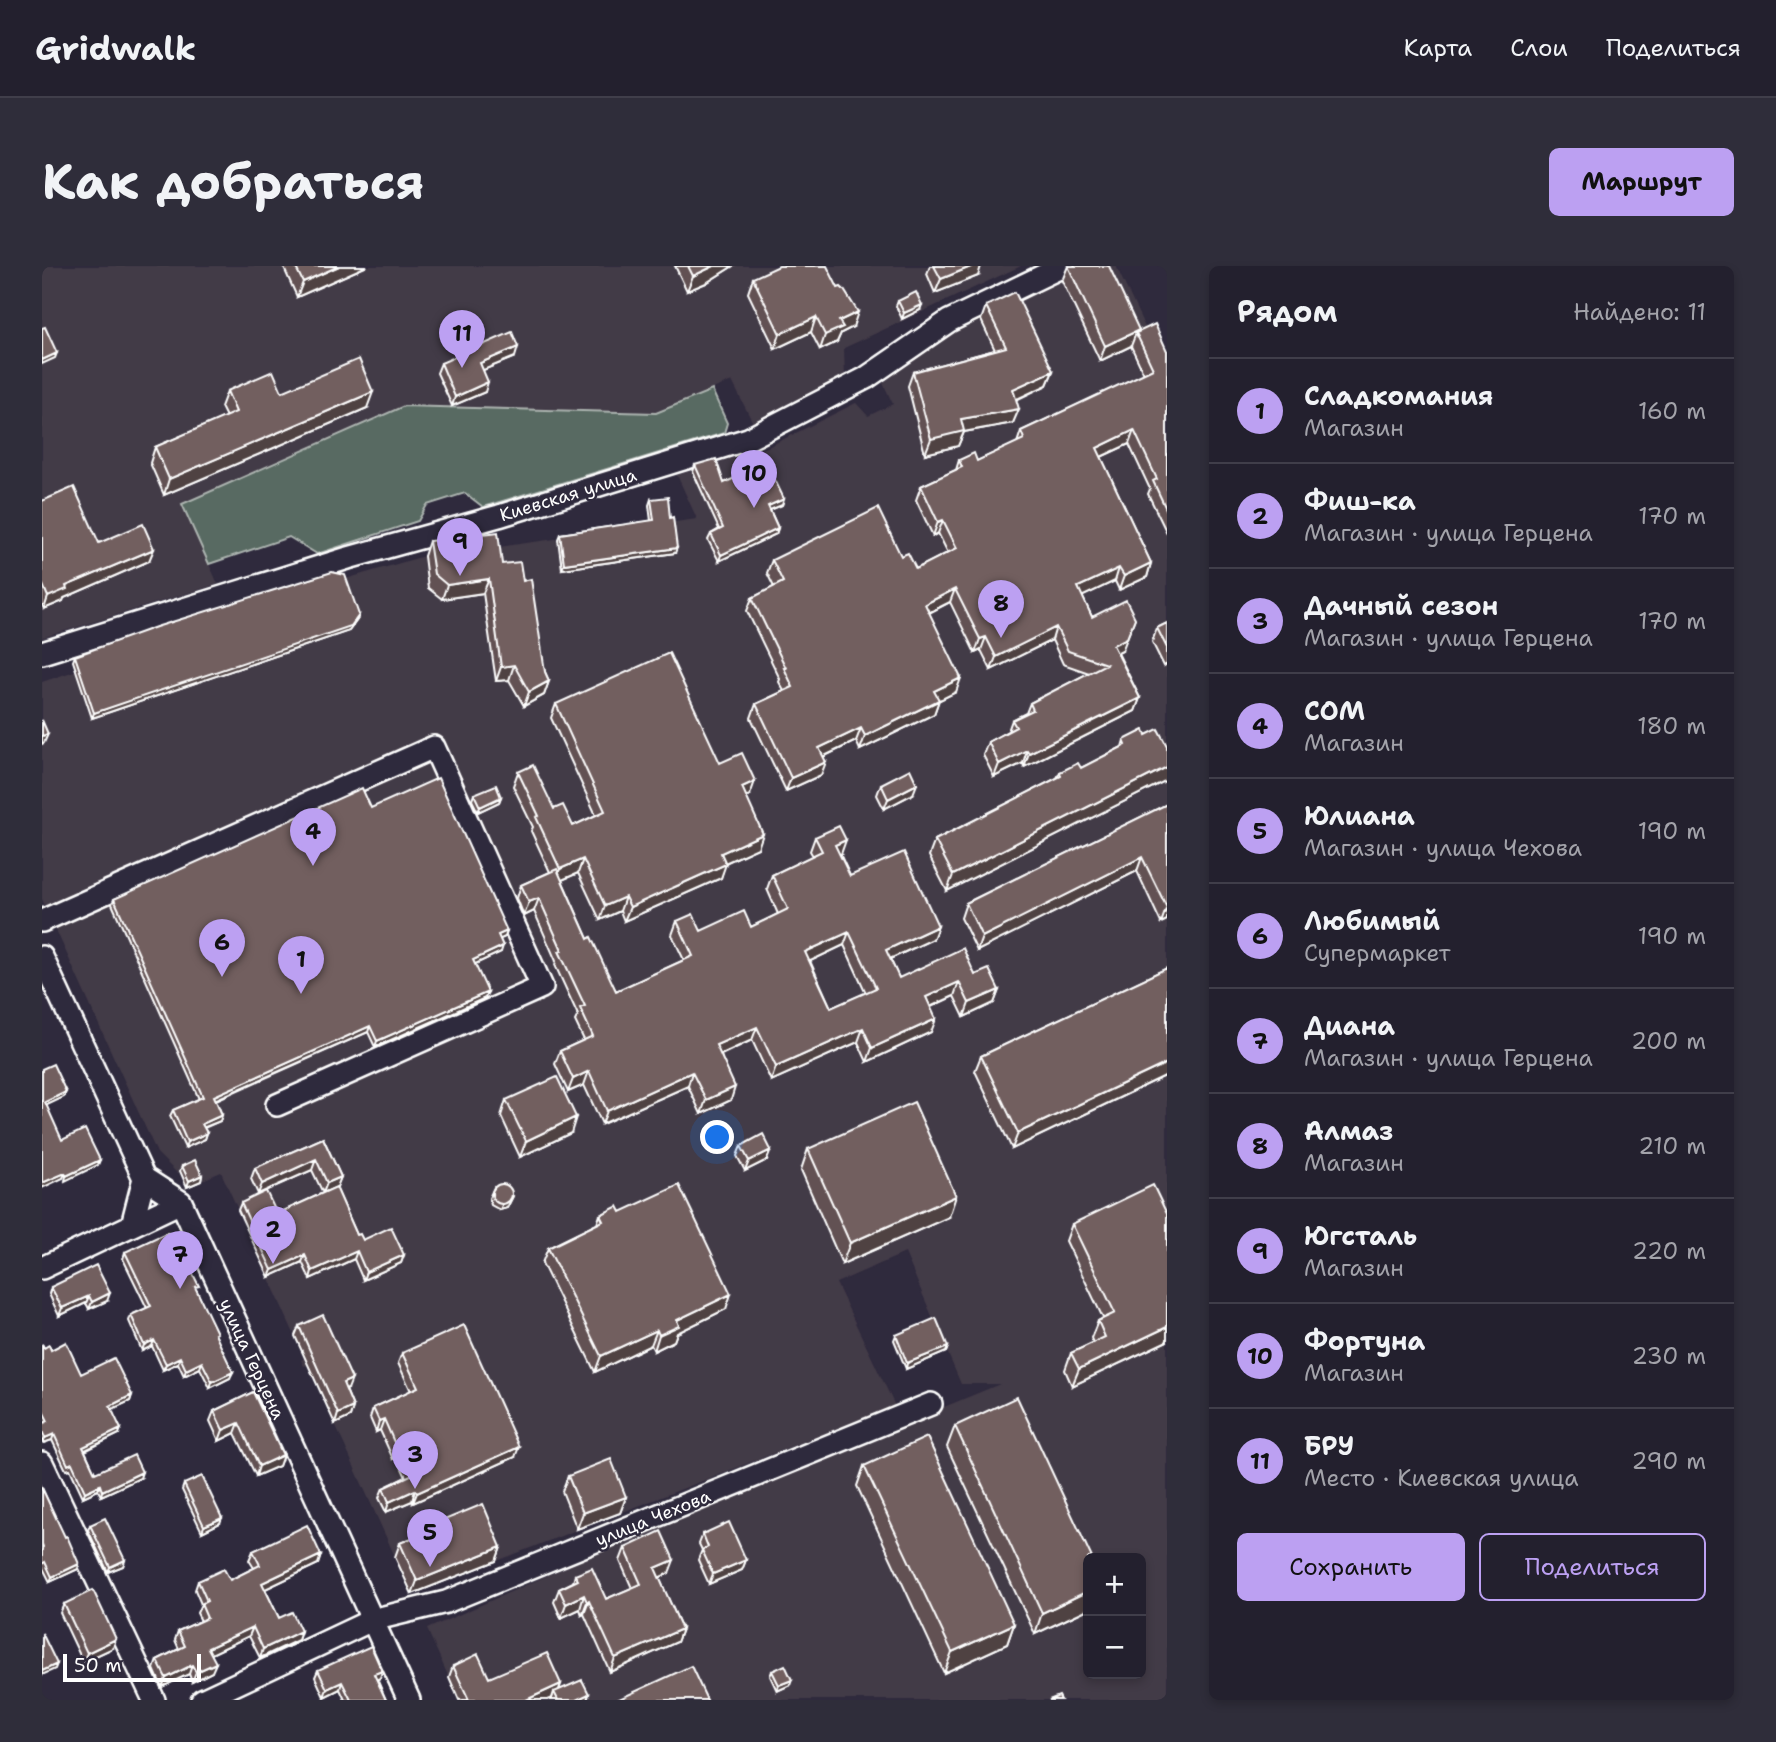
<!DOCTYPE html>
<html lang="ru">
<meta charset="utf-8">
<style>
:root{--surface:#23202e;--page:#2f2d3a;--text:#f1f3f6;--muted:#a3a3aa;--line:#403e4a;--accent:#bca0f2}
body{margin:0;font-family:"Shantell Sans",sans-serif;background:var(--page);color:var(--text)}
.controls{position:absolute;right:21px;bottom:21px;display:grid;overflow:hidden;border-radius:10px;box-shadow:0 4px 10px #0003}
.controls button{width:63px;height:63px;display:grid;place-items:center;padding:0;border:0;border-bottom:2px solid var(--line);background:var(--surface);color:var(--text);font:35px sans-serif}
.scale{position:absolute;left:21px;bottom:18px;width:138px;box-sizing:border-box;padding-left:7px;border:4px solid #fff;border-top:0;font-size:19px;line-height:24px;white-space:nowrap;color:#fff;-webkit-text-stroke:5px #2f2a3d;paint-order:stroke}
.you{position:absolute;left:676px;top:872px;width:24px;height:24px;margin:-18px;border:5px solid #fff;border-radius:50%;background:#1a73e8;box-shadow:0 0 0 10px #1a73e833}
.badge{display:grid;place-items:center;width:46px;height:46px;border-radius:50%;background:var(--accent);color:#111;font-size:23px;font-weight:700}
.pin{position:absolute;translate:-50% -58px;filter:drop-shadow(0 2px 4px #0008)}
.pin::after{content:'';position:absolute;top:37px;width:24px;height:21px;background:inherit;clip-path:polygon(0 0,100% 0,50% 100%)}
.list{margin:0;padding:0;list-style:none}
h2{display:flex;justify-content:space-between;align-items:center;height:91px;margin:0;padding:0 28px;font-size:30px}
h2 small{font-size:23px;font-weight:400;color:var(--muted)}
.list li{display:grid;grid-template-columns:46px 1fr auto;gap:21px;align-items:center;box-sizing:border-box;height:105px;padding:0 28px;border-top:2px solid var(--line)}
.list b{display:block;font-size:26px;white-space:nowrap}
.list p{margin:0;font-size:23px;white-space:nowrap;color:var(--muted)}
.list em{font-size:23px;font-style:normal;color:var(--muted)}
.actions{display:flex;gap:14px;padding:21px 28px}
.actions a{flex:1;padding:16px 0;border:2px solid var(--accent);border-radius:10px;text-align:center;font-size:24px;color:var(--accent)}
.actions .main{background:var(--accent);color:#111}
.map{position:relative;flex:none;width:1125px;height:1434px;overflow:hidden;border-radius:10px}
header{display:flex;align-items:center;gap:42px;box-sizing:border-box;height:98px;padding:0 35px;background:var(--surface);border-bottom:2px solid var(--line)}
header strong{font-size:33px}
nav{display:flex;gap:38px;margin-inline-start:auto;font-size:24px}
.intro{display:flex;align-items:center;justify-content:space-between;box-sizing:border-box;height:168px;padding:0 42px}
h1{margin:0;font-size:49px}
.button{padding:18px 32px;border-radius:10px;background:var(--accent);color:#111;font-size:24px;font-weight:700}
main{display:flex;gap:42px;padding:0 42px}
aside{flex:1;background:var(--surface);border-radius:10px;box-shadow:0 4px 10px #0003}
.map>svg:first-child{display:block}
.built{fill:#433a47;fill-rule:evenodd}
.green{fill:#596a62;stroke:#acb4b0;stroke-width:2}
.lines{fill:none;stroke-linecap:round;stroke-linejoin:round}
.minor-casing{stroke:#fff;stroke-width:26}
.minor{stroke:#2f2a3d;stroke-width:21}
.wall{fill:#625152;stroke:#fff;stroke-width:2;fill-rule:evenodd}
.shaded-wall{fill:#504242;stroke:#fff;stroke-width:2}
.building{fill:#725e5f;stroke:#fff;stroke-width:2;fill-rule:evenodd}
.labels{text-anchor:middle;stroke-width:5;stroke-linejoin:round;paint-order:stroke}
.street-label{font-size:18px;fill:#fff;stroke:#2f2a3d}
</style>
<header>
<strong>Gridwalk</strong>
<nav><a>Карта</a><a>Слои</a><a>Поделиться</a></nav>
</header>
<div class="intro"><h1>Как добраться</h1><a class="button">Маршрут</a></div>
<main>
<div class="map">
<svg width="1125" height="1434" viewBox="0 0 1125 1434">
<rect width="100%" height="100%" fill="#2f2a3d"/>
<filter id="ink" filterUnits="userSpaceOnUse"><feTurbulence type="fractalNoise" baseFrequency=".0143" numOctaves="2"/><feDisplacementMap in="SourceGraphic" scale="14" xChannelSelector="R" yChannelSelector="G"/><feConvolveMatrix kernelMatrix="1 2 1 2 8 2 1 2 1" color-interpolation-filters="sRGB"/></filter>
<g filter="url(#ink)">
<path class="built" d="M0,0H979L802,82L803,113L711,157L690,115L614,147L362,140L140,238L176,318L0,372Z
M1047,0H1074L1125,108V1434H417L385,1363L673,1235L958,1118H919L863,987L794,1017L853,1140L370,1328L266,1099L262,1100L259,1094L263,1092L179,906L145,921L138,906L135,907L115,887L0,633V416L307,312L382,290L457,281L655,253L635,209L726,181L814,137L826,150L851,138L841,117L888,79L938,51ZM1046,1292H1099V1408H1046Z"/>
<path class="green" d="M670,124L685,157L682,167L441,241L423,227L385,239L376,255L275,288L247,271L167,298L140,238L362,140L614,147Z"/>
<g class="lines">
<g class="minor-casing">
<path id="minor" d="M0,387L306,292L457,250L706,173L824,112L907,55L1021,0
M0,655L392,481L500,721L235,839
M0,691L102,912L139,936L367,1434
M90,959L102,912
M0,1002L139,936
M0,1197L112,1434
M160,1434L330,1354L404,1336L889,1138"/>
</g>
<use href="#minor" class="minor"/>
</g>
<path class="wall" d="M241,0H325L255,31Z
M633,0H691L664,17L645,25Z
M888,0H892L936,10L893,27L885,8Z
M1026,0L1097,64V66L1125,85V267L1106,228L1108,223L1087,178L1059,191L1109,297L1105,311L1077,324L1073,315L1040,330L1050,351L1080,385L1076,387L1098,432L1093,445L982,501L981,497L952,511L941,489L946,476L966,465L970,454L984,447L988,437L1047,407L1021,398L1010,374L949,404L939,384L933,387L908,336L887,347L914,426L897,434L892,448L818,484L814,475L781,491L779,509L744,525L709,452L714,438L742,425L737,416L738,413L705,345L710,332L732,321L725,307L730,294L859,290L874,303L906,287L896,267L891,270L874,234L879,220L914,204L917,194L935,195L975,177L979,165L1102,108L1089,80L1058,95L1020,15Z
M711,12L811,61L799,67L795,76L778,84L769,66L733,83L706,27Z
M856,35L878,44L860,53L854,40Z
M944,40L1011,105L1005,119L974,134L971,157L922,166L916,180L883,188L866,120L871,106L953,84L939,54Z
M473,91L441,104L443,126L410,140L395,107L399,97Z
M185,125L240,126L325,142L122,229L108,197L113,181L184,151L179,141Z
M653,199L682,217L742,233L740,239L728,244L736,262L734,268L677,295L666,274L669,268L677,263L651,206Z
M609,233L633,287L520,303L516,273L518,268L609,255L607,239Z
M0,235L57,277L107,295L22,332L21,335L2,343L0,339Z
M387,275L460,298L481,315L503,406L507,415L502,429L482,440L467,414L454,415L441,327L400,333L386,322L382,290Z
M315,354L307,365L50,452L31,395L33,390Z
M1125,357V398L1122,400L1110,376L1115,362Z
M514,438L678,497L708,529L704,530L716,582L683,597L679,612L582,655L578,645L558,654L536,607L520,614L546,673L574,725L642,694L630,669L635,655L659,665L709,661L736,648L725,623L730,609L771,590L768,585L773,571L799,588H798L808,610L896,660L891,673L848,693L857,712L933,709L957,724L952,737L922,751L912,730L889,741V766L825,796L816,776L729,815L710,774L679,789L689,834L659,848L646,820L560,858L542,819L526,826L513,798L518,785L542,774L533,755L536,749L513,699L514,695L492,645L482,650L475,632L479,619L508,606L489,565L491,561L471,520L476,506L512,543L531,560L554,549L509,452ZM802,679L824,727L789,742L768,695Z
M1104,469L1125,480V514L905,625L887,590L893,574L1015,512L1018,506L1039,502L1080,481L1082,474Z
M839,518L871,528L842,543L835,529Z
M432,528L459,531L457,536L436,546L430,534Z
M1125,538V654L1119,657L1095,605L935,685L919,652L924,637Z
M329,542L463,671L458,673L459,686L433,698L443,732L333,781L326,766L174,834L180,849L178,855L162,862L165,867L163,873L143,882L128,850L131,844L157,833L70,638L72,633Z
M1125,702V809L970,883L933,805L939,790Z
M464,834L529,867L478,891L459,850Z
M281,872L299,911L294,922L315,969L321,974L362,989L359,997L321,1014L312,993L268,1013L260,996L227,1011L196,944L199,937L235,948L281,927L270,904L216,928L209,913L213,902Z
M699,880L725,894L703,905L695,890Z
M766,883L907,951L800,998L759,904Z
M140,900L160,909L159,915L145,921L138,905Z
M452,921L471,930L465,942L458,944L449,939L447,932Z
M579,946L684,1043L635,1067L632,1075L612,1085L609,1079L553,1106L500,997L506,982L555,958L558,949Z
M1125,948V1075L1030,1120L1023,1104L1029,1087L1051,1077L1049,1072L1056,1055L1061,1052L1024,975L1030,958Z
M83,986L155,1025L174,1070L188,1112L168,1122L158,1102L142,1110L136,1097L121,1104L110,1080L100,1085L87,1055L89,1049L105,1042L81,993Z
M9,1021L65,1035L47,1043L44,1037L17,1050L7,1028Z
M257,1060L306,1123L304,1124L311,1141L308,1151L293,1158L253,1070Z
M854,1069L906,1081L904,1086L864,1103L852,1074Z
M0,1078L2,1082L9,1084L39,1108L90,1129L88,1135L70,1143L77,1168L43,1185L53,1207L98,1212L59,1230L56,1224L41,1231L28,1203L24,1204L10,1174L1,1177L0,1175V1158L2,1157L0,1153Z
M360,1087L473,1191L371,1237L370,1235L344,1246L337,1232L341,1222L364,1211L355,1192L351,1193L338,1164L334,1166L328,1152L331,1142L369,1125L356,1097Z
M211,1126L241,1189L237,1200L214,1210L193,1167L177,1175L168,1155L172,1145Z
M913,1160L1046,1292V1343L993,1368L905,1181Z
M822,1200L972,1358L965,1378L902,1407L815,1220Z
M526,1210L584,1231L578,1247L535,1263L520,1225Z
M142,1218L178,1257L160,1266L140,1224Z
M0,1222L36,1303L8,1316L1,1302H0Z
M395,1257L459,1281L454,1295L370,1328L353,1291L358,1277L393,1262Z
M48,1259L83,1294L81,1300L66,1306L46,1264Z
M661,1268L704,1294L700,1304L667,1318L656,1294L660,1284L657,1278Z
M583,1282L627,1307L617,1312L640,1363L635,1376L568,1406L542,1348L540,1349L538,1343L519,1352L512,1336L517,1323L531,1316L533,1309L564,1333L590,1322L578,1295Z
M211,1285L279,1289L276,1298L223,1323L237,1352L259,1365L256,1374L218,1392L207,1370L169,1388L170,1406L150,1416L147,1408L120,1421L112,1403L115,1394L137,1383L133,1374L136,1365L159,1355L155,1347L159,1338L153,1324L156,1315L188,1314L212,1302L207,1294Z
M22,1338L71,1382L41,1396L18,1347Z
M411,1400L447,1412L519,1418L517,1424L547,1428L545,1434H509L510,1432L505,1434H417L407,1411Z
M276,1404L340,1405L338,1412L335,1413L344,1434H303L298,1423L282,1431L273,1411Z
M730,1405L748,1419L735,1425L728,1410Z"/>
<path class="shaded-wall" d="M297,0H325L255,31L261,16Z
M672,0H691L664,17L645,25L651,10Z
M931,0H939L936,10L893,27L899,13Z
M880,39L878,44L860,53L862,47Z
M816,46L811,61L799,67L795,76L778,84L783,69L797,55Z
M774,51L769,66L733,83L738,68Z
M1097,64L1095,70L1094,67L1089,80L1058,95L1063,80Z
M476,81L473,91L434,107L438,97Z
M15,87L13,92L0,98V94Z
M1011,105L1005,119L966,137L971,123Z
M446,116L443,126L410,140L413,131Z
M331,126L325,142L122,229L127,213Z
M977,143L971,157L922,166L916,180L883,188L889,173L919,153Z
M1092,164L1087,178L1050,195L1055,182Z
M742,233L740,239L723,246L726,240Z
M901,254L896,267L891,270L896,256Z
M736,262L734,268L677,295L679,289Z
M635,282L633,287L520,303L522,298Z
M112,283L107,295L22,332L21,335L2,343L6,331L24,320Z
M1109,297L1105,311L1077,324L1082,310Z
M1077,302L1073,315L1031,335L1036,321Z
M447,313L441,327L400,333L405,319Z
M913,323L908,336L878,351L883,338Z
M317,349L315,354L307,365L50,452L52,447Z
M1093,352L1080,385L1066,392L1071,379Z
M1014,361L1010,374L949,404L954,391Z
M944,371L939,384L933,387L938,373Z
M472,399L467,414L454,415L459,401Z
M919,412L914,426L888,439L892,425Z
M507,415L502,429L482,440L487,426Z
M1098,432L1093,445L982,501L987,487Z
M897,434L892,448L818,484L823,470Z
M819,462L814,475L772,495L777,482Z
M6,468L2,477L0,478V470Z
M985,484L981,497L952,511L957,498Z
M784,496L779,509L744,525L749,512Z
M1125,501V514L905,625L911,609Z
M713,515L708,529L694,535L700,521Z
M875,518L871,528L842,543L846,533Z
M459,531L457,536L436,546L438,541Z
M721,568L716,582L674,601L679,587Z
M804,574L799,588L789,593L793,579Z
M1100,591L1095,605L935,685L940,671Z
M541,593L536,607L513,617L518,603Z
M684,598L679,612L582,655L588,641Z
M583,631L578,645L558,654L563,640Z
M497,632L492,645L482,650L487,636Z
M1125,642V654L1119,657L1124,643Z
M896,660L891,673L839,697L844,684Z
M465,665L463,671L454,675L456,669Z
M807,666L802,679L758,700L763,686Z
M461,680L459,686L429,700L431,694Z
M917,716L912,730L879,745L884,731Z
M957,724L952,737L922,751L927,737Z
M446,726L443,732L333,781L335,775Z
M894,753L889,766L825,796L830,782Z
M328,760L326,766L170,835L172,830Z
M715,761L710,774L669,793L674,779Z
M821,762L816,776L729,815L734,801Z
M1125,797V809L970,883L976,867Z
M547,805L542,819L526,826L531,813Z
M650,806L646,820L560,858L565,845Z
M693,821L689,834L659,848L664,834Z
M24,826L22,831L1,841L3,836Z
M180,849L178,855L158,863L160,858Z
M534,851L529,867L478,891L484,875Z
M165,867L163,873L143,882L145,876Z
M729,884L725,894L703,905L707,895Z
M274,893L270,904L216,928L220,918Z
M58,894L56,899L23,915L24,910Z
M23,907L21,912L0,922V917Z
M160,909L159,915L145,921L147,915Z
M299,911L295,921L281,927L285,917Z
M471,930L465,942L458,944L460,939Z
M914,930L907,951L800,998L808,977Z
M315,985L312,993L268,1013L270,1005Z
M263,989L260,996L227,1011L230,1004Z
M362,989L359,997L321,1014L324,1006Z
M68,1027L65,1035L47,1043L50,1036Z
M689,1028L684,1043L635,1067L632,1075L612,1085L617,1069L635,1054Z
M47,1030L44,1037L17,1050L20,1042Z
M1125,1061V1075L1030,1120L1037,1103Z
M615,1064L609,1079L553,1106L559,1090Z
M112,1074L110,1080L100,1085L102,1079Z
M906,1081L904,1086L864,1103L865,1097Z
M138,1091L136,1097L121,1104L124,1098Z
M160,1096L158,1102L142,1110L144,1104Z
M191,1106L188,1112L168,1122L170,1116Z
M310,1113L306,1123L297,1127L301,1117Z
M90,1129L88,1135L66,1145L68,1140Z
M311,1141L308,1151L293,1158L296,1148Z
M342,1153L338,1164L334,1166L337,1155Z
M197,1157L193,1167L177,1175L181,1164Z
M79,1163L77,1168L39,1186L41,1181Z
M12,1168L10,1174L1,1177L3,1172Z
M359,1181L355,1192L351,1193L355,1183Z
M477,1181L473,1191L371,1237L375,1227Z
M241,1189L237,1200L214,1210L217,1200Z
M100,1206L98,1212L59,1230L60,1225Z
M58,1219L56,1224L41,1231L43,1226Z
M373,1224L370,1235L344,1246L347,1236Z
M584,1231L578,1247L535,1263L541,1247Z
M180,1252L178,1257L160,1266L162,1260Z
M459,1281L454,1295L370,1328L375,1315Z
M279,1289L276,1298L217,1326L220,1317Z
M83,1294L81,1300L66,1306L68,1301Z
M632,1294L627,1307L608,1316L613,1302Z
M704,1294L700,1304L667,1318L671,1308Z
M37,1298L36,1303L8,1316L10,1311Z
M1046,1325V1343L993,1368L1000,1347Z
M542,1329L538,1343L519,1352L524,1338Z
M547,1335L542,1348L540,1349L545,1336Z
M972,1358L965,1378L902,1407L910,1386Z
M211,1361L207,1370L163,1391L166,1382Z
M640,1363L635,1376L568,1406L573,1392Z
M259,1365L256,1374L218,1392L221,1383Z
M74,1373L71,1382L41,1396L45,1387Z
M174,1397L170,1406L150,1416L154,1406Z
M15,1398L13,1403L0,1409V1405Z
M150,1399L147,1408L120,1421L124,1412Z
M340,1405L338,1412L330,1416L332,1408Z
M750,1414L748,1419L735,1425L737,1419Z
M300,1416L298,1423L282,1431L285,1423Z
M519,1418L515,1429L512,1426L510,1432L505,1434H484Z
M547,1428L545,1434H534Z"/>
<path class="building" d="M253,0H297L261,16Z
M646,0H672L651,10Z
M737,0H785L796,22L799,21L802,24L816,46L797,55L801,61L783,69L774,51L738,68L711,12Z
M892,0H931L899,13Z
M1026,0H1067L1097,64L1063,80Z
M874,26L880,39L862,47L856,35Z
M973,26L1011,105L971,123L977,143L919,153L922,165L889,173L871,106L964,81L944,40Z
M1113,58L1125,85V245L1111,215L1115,213L1092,164L1055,182L1109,297L1082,310L1077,302L1036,321L1050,351L1084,334L1093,352L1085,372L1071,379L1098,432L987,487L985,484L957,498L946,476L974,461L970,454L991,444L988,437L1064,398L1026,385L1014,361L954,391L944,371L938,373L913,323L883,338L919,412L892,425L897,434L823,470L819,462L777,482L784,496L749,512L714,438L751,421L742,402H744L710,332L741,316L730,294L836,242L859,290L866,287L874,303L915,282L901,254L896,256L879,220L920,201L917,194L932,187L935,195L982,173L979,165L1111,103L1094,67Z
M3,61L15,87L0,94V62Z
M470,66L476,81L438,97L446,116L413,131L399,97Z
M317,93L331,126L127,213L113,181L194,146L185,125L231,105L240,126Z
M674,193L682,217L725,197L742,233L726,240L736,262L679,289L669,268L681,262L653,199Z
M32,221L57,277L101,258L112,283L24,320L25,323L6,331L1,319H0V235Z
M626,231L628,252L631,251L635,282L522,298L518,268L612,254L609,233Z
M456,266L460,298L478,296L481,315L489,313L503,406L507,415L487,426L472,399L459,401L447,313L405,319L392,308L387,275Z
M290,306L303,309L317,349L309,360L52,447L33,390L114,361Z
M1125,357V382L1115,362Z
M627,387L678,497L700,487L713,515L700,521L721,568L679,587L684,598L588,641L583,631L563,640L541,593L518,603L494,551L497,550L476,506L491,499L512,543L521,539L531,560L563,545L514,438Z
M0,454L6,468L0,470Z
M1116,463L1125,480V501L911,609L893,574L1019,510L1018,506L1036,497L1039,502L1084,479L1082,474L1102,464L1104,469Z
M868,503L875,518L846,533L839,518Z
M396,512L465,665L456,669L461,680L431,694L446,726L335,775L328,760L172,830L180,849L160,858L165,867L145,876L131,844L161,831L72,633L320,522L329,542Z
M454,519L459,531L438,541L432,528Z
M1125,538V642L1100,591L940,671L924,637Z
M797,560L804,574L793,579L808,610L862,586L896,660L844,684L857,712L921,682L933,709L947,703L957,724L927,737L917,716L884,731L894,753L830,782L821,762L734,801L715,761L674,779L693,821L664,834L650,806L565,845L547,805L531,813L518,785L551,770L538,742L543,740L517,685L520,684L497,632L487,636L479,619L515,603L546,673L549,671L574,725L651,690L635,655L651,648L659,665L702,645L709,661L746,643L730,609L780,585L773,571ZM807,666L834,722L789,742L763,686Z
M1125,702V797L976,867L939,790Z
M11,798L24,826L3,836L20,874L43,863L58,894L24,910L23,907L0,917V803Z
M515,811L534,851L484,875L464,834Z
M872,836L914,930L808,977L766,883Z
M721,868L729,884L707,895L699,880Z
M281,872L299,911L285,917L274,893L220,918L213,902Z
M153,894L160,909L147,915L140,900Z
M450 928a10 10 0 1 1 20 0a10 10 0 1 1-20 0Z
M637,919L689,1028L635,1054L637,1060L617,1069L615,1064L559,1090L506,982L561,955L558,949L576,940L579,946Z
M1111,919L1125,948V1061L1037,1103L1029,1087L1063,1071L1056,1055L1073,1047L1030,958Z
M294,921L315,969L318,968L321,974L349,961L362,989L324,1006L315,985L270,1005L263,989L230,1004L199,937L224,925L235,948Z
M126,966L144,1004L148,1002L157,1020L153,1021L175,1067L173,1068L191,1106L170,1116L160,1096L144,1104L138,1091L124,1098L112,1074L102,1079L89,1049L109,1040L83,986Z
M54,999L68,1027L50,1036L47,1030L20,1042L9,1021Z
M281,1049L310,1113L301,1117L311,1141L296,1148L257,1060Z
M894,1052L906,1081L865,1097L854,1069Z
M422,1059L477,1181L375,1227L373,1224L347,1236L341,1222L371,1208L359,1181L355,1183L342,1153L337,1155L331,1142L376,1121L360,1087Z
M24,1076L39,1108L72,1092L90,1129L68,1140L79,1163L41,1181L53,1207L92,1189L100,1206L60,1225L58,1219L43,1226L30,1197L26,1199L12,1168L3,1172L0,1165V1158L6,1155L0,1143V1078L2,1082L7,1079L9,1084Z
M211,1126L241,1189L217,1200L197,1157L181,1164L172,1145Z
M975,1131L1050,1292H1046V1325L1000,1347L913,1160Z
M885,1171L972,1358L910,1386L822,1200Z
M569,1193L584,1231L541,1247L526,1210Z
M160,1210L180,1252L162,1260L142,1218Z
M0,1222L23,1271L25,1270L37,1298L10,1311L3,1296L0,1298V1282L1,1281L0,1278Z
M441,1238L459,1281L375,1315L358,1277L396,1261L395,1257Z
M63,1252L83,1294L68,1301L48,1259Z
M687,1256L704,1294L671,1308L660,1284L666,1281L661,1268Z
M265,1259L279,1289L220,1317L237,1352L250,1346L259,1365L221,1383L211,1361L166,1382L174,1397L154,1406L150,1399L124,1412L115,1394L143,1380L136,1365L165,1352L159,1338L165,1335L156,1315L182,1303L188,1314L218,1299L211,1285Z
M619,1265L632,1294L613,1302L640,1363L573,1392L547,1335L545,1336L542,1329L524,1338L517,1323L536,1314L533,1309L550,1302L564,1333L599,1318L583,1282Z
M51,1324L74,1373L45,1387L22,1338Z
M0,1367L15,1398L0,1405Z
M329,1380L340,1405L332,1408L344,1434H309L300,1416L285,1423L276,1404Z
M505,1387L519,1418L484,1434H427L411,1400L436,1388L447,1412Z
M743,1399L750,1414L737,1419L730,1405Z
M649,1400L665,1434H578L577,1433Z
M540,1414L547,1428L534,1434H516L512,1426Z
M1017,1430L1019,1434H1007Z"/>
</g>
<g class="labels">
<g class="street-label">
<text transform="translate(526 229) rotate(-17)" y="6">Киевская улица</text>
<text transform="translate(210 1093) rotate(65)" y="6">улица Герцена</text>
<text transform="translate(611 1252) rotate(-22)" y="6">улица Чехова</text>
</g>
</g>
</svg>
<div class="controls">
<button>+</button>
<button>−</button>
</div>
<div class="scale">50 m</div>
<div class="you"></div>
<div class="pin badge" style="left:259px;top:728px">1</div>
<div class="pin badge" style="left:231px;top:998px">2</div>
<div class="pin badge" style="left:373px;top:1223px">3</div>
<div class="pin badge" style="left:271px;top:600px">4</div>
<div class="pin badge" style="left:388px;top:1301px">5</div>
<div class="pin badge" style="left:180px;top:711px">6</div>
<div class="pin badge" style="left:138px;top:1023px">7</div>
<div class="pin badge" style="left:959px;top:372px">8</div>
<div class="pin badge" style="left:418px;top:310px">9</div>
<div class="pin badge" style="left:712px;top:242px">10</div>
<div class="pin badge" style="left:420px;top:102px">11</div>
</div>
<aside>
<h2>Рядом<small>Найдено: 11</small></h2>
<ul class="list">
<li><span class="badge">1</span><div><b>Сладкомания</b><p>Магазин</p></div><em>160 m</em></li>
<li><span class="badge">2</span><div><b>Фиш-ка</b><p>Магазин · улица Герцена</p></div><em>170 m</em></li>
<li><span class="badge">3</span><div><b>Дачный сезон</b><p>Магазин · улица Герцена</p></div><em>170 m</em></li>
<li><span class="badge">4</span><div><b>СОМ</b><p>Магазин</p></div><em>180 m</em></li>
<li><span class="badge">5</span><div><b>Юлиана</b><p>Магазин · улица Чехова</p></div><em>190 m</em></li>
<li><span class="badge">6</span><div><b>Любимый</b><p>Супермаркет</p></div><em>190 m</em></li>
<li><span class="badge">7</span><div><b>Диана</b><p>Магазин · улица Герцена</p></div><em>200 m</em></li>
<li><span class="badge">8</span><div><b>Алмаз</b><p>Магазин</p></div><em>210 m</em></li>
<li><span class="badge">9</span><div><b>Югсталь</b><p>Магазин</p></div><em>220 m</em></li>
<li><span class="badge">10</span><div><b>Фортуна</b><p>Магазин</p></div><em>230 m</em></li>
<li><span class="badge">11</span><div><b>БРУ</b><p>Место · Киевская улица</p></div><em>290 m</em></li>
</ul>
<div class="actions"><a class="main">Сохранить</a><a>Поделиться</a></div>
</aside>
</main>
